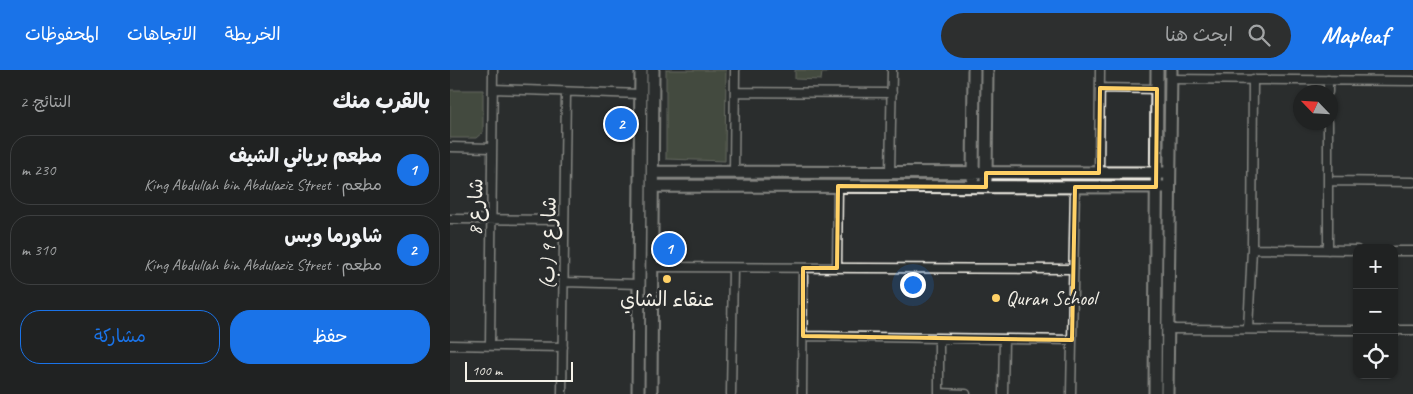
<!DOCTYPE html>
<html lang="ar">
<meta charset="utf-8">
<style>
:root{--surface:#202222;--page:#2d2f2f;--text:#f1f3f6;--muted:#a2a4a5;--line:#3d3f40;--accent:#1a73e8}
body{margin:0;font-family:Caveat,"Playpen Sans Arabic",sans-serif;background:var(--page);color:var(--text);direction:rtl}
.controls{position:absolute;right:15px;bottom:15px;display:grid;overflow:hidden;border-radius:10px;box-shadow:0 1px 4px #0004}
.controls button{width:45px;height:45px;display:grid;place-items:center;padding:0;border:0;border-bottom:1px solid var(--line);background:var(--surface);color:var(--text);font:25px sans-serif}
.compass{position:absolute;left:843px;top:15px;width:45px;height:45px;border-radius:50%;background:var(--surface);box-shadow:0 1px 4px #0004;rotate:295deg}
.scale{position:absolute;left:15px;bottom:12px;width:108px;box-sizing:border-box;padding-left:5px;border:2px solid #f4f1e8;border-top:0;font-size:14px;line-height:18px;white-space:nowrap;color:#f4f1e8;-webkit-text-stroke:4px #2a2d2e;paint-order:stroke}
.you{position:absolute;left:462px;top:214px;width:18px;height:18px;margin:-12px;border:4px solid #fff;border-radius:50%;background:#1a73e8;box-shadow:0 0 0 8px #1a73e833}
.badge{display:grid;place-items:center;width:32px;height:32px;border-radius:50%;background:var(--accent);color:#fff;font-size:16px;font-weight:700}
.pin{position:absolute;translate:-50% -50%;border:2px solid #fff;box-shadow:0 1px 5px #0006}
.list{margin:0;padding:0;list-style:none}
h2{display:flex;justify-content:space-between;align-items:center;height:65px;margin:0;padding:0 20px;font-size:21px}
h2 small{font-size:16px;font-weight:400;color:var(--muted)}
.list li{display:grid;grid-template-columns:32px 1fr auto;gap:15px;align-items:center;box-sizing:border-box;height:70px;margin:0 10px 10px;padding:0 10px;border:1px solid var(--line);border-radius:20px}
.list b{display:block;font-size:19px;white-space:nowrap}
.list p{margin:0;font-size:16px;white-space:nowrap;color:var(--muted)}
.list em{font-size:16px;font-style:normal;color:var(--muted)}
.actions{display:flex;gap:10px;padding:15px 20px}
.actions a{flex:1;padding:11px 0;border:1px solid var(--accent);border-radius:20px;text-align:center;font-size:18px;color:var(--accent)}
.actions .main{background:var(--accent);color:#fff}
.icon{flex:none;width:28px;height:28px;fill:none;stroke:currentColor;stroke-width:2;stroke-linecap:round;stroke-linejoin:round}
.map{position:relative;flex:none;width:963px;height:324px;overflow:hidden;direction:ltr}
header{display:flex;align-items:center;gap:30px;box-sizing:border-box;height:70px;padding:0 25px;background:var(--accent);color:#fff}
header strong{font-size:24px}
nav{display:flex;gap:28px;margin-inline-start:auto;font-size:18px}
.search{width:350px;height:45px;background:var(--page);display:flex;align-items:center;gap:12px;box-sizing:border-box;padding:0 18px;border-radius:28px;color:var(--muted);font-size:19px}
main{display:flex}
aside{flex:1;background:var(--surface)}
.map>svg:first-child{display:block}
.green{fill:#646e54;stroke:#acb09e}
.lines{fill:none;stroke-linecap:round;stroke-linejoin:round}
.street-casing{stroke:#f4f1e8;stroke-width:11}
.secondary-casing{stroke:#f4f1e8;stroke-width:15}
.street{stroke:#2a2d2e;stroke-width:8}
.secondary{stroke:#2a2d2e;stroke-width:11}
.marked{fill:none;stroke:#ffd166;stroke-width:4;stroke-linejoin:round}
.poi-dot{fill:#ffd166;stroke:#2a2d2e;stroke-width:2}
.labels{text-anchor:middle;stroke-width:5;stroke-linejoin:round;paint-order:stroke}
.street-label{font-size:20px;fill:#f4f1e8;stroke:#2a2d2e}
.poi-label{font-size:20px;fill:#f4f1e8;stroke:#2a2d2e;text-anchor:start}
</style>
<header>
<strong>Mapleaf</strong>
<div class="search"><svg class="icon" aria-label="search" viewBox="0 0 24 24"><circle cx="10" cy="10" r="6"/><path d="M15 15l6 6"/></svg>ابحث هنا</div>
<nav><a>الخريطة</a><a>الاتجاهات</a><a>المحفوظات</a></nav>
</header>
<main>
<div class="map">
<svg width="963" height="324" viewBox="0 0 963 324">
<rect width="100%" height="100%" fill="#2a2d2e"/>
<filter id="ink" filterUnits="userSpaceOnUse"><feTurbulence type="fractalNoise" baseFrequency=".02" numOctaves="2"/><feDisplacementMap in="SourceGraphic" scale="10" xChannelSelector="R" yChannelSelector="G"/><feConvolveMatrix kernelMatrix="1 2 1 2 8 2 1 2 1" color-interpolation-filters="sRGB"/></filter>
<g filter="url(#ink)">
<path class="green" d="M216,0H276L275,91L216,89Z
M345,0H377V3H372L371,10L345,9Z
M0,20H33V62L26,68H0Z"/>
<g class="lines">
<g class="street-casing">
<path id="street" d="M720,9L963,11
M650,18L707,19
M43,19L191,24
M285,22L442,23
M878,22V10
M0,77L42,78
M284,102L285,0
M440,102L442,0
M649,103L650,0
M878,111L963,112
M0,149L114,150
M802,179L907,180
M878,180V52
M944,181H963
M202,197L623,199
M387,198L388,116
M114,212L189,214
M717,259L907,260
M798,259L802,179L803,9
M944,260H963
M353,266L622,270
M0,275L113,277
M40,275L43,0
M489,323L516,324
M112,324L116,22
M281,324L283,198
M352,324L353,198
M489,324V268
M553,324L554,269
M621,324L625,117"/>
</g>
<g class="secondary-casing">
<path id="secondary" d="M203,102L719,103
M523,108L524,0
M536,110L537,0
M203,116L719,117
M188,324L191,0
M201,324L203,0
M705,324L707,0
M717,324L721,0"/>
</g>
<use href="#street" class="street"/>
<use href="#secondary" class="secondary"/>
</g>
</g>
<path d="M0 0H963V324H0ZM650,18L707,19L706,117H625L622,270L353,266V198H387L388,116L536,117V103H649Z" fill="#2a2d2e" fill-opacity=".55" fill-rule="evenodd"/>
<path class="marked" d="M650,18L707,19L706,117H625L622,270L353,266V198H387L388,116L536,117V103H649Z"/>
<g class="poi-dot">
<circle cx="217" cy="209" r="5"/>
<circle cx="546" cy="228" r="5"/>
</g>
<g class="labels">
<g class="street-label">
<text transform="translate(25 137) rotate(-89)" y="7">شارع 8</text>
<text transform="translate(98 173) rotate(-89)" y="7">شارع 9 (ب)</text>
</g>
<g class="poi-label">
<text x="556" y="235">Quran School</text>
<text x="217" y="236" text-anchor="middle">عنقاء الشاي</text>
</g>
</g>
</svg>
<div class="controls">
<button>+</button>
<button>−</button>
<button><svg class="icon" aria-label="locate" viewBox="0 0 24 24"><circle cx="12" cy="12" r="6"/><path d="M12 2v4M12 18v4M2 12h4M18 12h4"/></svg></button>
</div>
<svg class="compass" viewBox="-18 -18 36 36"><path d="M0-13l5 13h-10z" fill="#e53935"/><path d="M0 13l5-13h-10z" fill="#a2a4a5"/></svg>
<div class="scale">100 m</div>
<div class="you"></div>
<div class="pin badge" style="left:219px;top:179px">1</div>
<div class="pin badge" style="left:171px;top:54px">2</div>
</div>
<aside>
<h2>بالقرب منك<small>النتائج: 2</small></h2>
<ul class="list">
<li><span class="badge">1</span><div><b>مطعم برياني الشيف</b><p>مطعم · King Abdullah bin Abdulaziz Street</p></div><em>230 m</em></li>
<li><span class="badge">2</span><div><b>شاورما وبس</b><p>مطعم · King Abdullah bin Abdulaziz Street</p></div><em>310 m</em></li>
</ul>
<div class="actions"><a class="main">حفظ</a><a>مشاركة</a></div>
</aside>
</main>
